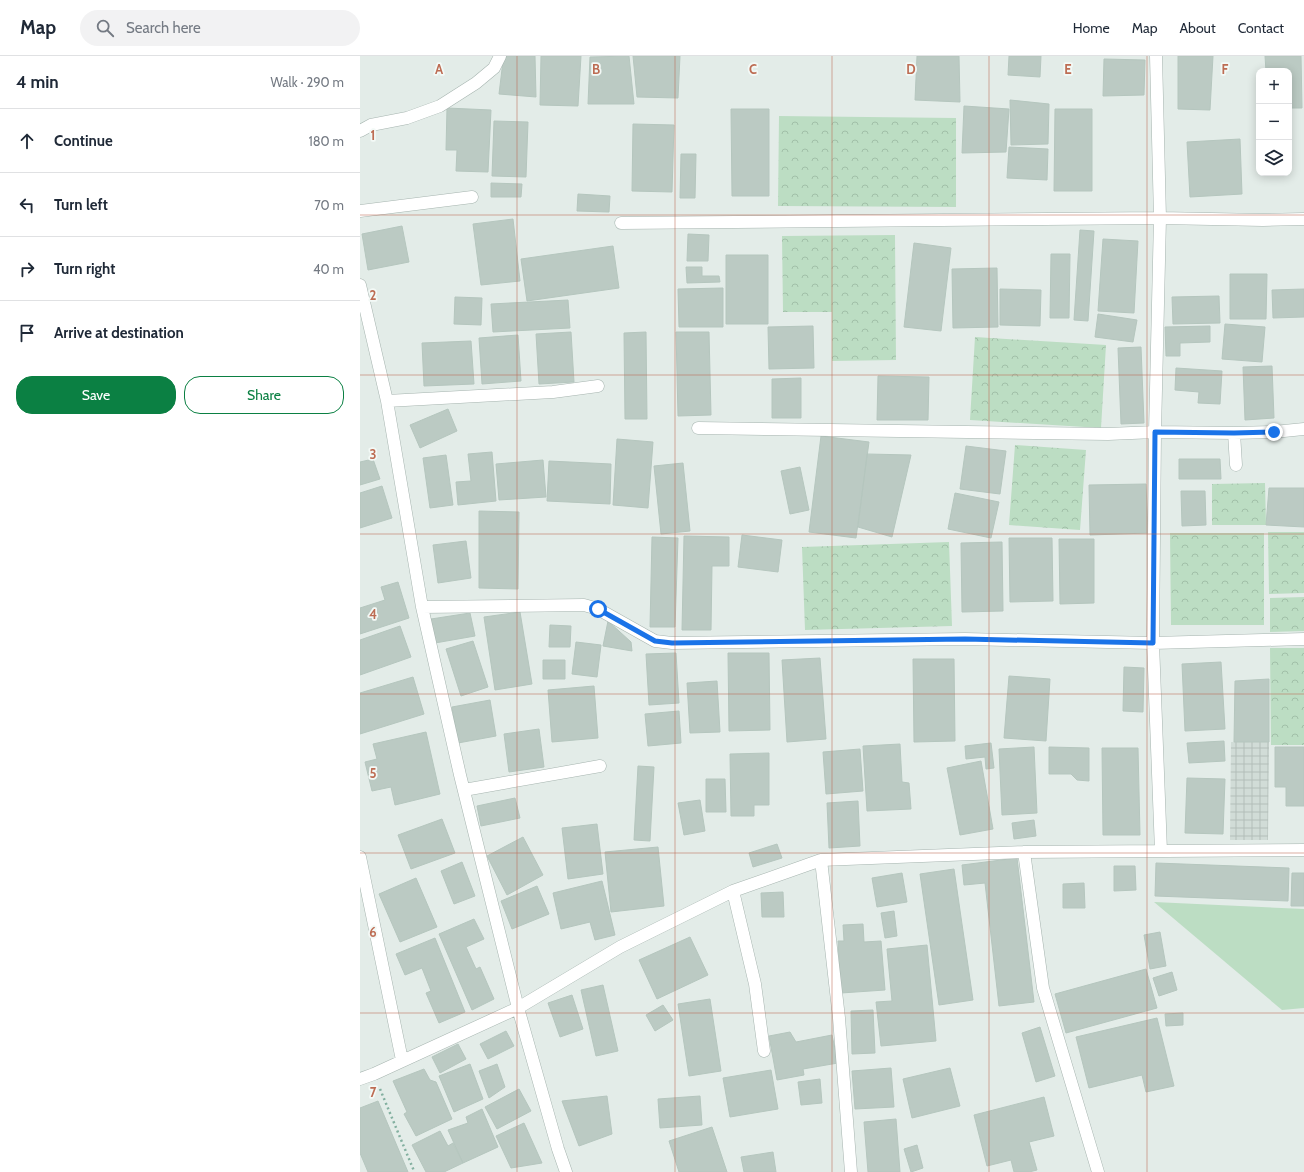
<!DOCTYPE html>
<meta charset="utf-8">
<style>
:root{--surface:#fff;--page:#f2f2f3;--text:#1f2937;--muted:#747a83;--line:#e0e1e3;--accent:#0b8043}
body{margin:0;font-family:Cabin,sans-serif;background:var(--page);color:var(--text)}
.controls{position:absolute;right:12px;top:12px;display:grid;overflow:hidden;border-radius:8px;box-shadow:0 2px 10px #0003}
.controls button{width:36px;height:36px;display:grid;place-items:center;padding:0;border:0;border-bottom:1px solid var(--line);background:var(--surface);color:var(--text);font:20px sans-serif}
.stop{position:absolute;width:12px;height:12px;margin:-9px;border:3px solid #1a73e8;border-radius:50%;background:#fff}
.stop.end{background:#1a73e8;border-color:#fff;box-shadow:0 1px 4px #0008}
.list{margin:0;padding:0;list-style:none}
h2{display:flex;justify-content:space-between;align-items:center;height:52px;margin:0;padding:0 16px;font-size:17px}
h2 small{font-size:13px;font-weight:400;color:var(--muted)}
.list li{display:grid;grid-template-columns:26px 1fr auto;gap:12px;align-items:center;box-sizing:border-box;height:64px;padding:0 16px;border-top:1px solid var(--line)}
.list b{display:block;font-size:15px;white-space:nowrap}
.list em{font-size:13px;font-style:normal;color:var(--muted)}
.actions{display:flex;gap:8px;padding:12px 16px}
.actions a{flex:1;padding:9px 0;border:1px solid var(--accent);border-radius:16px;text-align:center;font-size:14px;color:var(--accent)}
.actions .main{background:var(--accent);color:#fff}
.icon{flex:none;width:22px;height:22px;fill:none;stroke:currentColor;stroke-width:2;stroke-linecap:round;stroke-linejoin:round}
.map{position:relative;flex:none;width:944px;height:1116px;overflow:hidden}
header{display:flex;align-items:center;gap:24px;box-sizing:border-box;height:56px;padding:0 20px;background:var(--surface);border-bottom:1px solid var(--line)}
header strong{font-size:19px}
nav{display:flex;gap:22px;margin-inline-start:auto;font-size:14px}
.search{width:280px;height:36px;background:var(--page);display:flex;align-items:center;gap:10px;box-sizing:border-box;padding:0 14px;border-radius:22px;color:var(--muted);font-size:15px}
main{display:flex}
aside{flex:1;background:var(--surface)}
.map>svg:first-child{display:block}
.industrial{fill:url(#industrial-grid)}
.grass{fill:#bcddc3}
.forest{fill:url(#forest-crowns)}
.building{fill:#bbcac3;stroke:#b5c6be}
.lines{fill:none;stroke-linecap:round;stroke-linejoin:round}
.minor-casing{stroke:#a6b4af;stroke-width:13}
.path{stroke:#83b0a0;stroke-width:2.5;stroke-dasharray:2 3;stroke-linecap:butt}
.minor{stroke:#fff;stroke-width:12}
.route{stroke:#1a73e8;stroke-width:5}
.grid{fill:none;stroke:#bd6c53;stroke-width:1;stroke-opacity:0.55}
.grid-label{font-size:13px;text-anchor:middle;font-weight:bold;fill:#bd6c53;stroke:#f3f9f6;stroke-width:3.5;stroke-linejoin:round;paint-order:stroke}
</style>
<header>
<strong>Map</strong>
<div class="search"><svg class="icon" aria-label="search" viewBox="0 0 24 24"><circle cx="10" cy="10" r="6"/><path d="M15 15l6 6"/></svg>Search here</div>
<nav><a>Home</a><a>Map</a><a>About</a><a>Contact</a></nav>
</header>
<main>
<aside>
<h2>4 min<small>Walk · 290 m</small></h2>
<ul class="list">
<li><svg class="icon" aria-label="ahead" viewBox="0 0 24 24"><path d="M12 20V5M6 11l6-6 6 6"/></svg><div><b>Continue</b></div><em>180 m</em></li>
<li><svg class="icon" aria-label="left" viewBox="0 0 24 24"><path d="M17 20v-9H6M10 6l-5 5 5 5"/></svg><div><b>Turn left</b></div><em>70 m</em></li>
<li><svg class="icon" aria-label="right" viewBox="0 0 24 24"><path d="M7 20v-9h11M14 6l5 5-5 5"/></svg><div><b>Turn right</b></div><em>40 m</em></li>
<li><svg class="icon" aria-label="arrive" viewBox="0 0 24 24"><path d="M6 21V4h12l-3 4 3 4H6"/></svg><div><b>Arrive at destination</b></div></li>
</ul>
<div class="actions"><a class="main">Save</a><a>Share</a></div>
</aside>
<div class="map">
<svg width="944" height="1116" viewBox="0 0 944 1116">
<defs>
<pattern id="industrial-grid" width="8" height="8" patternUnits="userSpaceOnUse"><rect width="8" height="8" fill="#d1dcd7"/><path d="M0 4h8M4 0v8" fill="none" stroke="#b3beb9"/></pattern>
<pattern id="forest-crowns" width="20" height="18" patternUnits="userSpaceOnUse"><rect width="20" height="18" fill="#bcddc3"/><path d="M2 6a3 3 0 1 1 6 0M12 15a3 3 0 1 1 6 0" fill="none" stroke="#a1bfa8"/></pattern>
</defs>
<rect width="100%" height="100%" fill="#e3ece8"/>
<path class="industrial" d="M871,686H909L908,784H870Z"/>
<path class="grass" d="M794,846L944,853V952L922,954Z"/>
<path class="forest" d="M419,60L596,62V151L418,150Z
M535,179L536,304L472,305V256H423L422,180Z
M615,281L746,289L741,372L610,364Z
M655,389L726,394L720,474L649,469Z
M905,427L906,469H852V428Z
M908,476H944V537L909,538Z
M810,477H904V569H811Z
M589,486L592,570L445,574L442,491Z
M944,541V575L910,576V542Z
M910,592H944V689H911Z"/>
<path class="building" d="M146,0H175L176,41L139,38L143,5Z
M181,0H221L218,50L180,49Z
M269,0L274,48H228L230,1Z
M273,0H320L318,42L277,41Z
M557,0H599L600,46L555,44Z
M649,0H681L680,21L648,19Z
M818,0H853L850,54L818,53Z
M905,0H941L942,52H929V15H906Z
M744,3L785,4L784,39L743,40Z
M650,44L689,48L688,88L651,89Z
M604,50L649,53L646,96L602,97Z
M87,52L131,54L128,116L96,115L97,94H86Z
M371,53H409V140H372Z
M695,53H732V135H694Z
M134,65L168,66L166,121L132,120Z
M273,68L314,69L312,136L272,135Z
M880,83L882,138L830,141L827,86Z
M649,91L688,93L687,124L647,122Z
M321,98H336L335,142H320Z
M131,127L162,128L161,141H131Z
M218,138L250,140L249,156L217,155Z
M153,163L160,225L121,229L113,168Z
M42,170L49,206L8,214L2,178Z
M720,174L734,175L728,265L714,264Z
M328,178L349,179L348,205H327Z
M743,183L778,185L774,257L738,255Z
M554,187L591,192L581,275L544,271Z
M253,190L259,232L167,245L161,203Z
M691,198H710L709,262H690Z
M366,199H408V268H366Z
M326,211H342V220H359L360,226L327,227Z
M637,212L638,271L593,272L592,213Z
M870,218H907L906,263H870Z
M363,232V271H319L318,233Z
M640,233L681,234L680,270L640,269Z
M944,233V261L913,262L912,234Z
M859,240L860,267L813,268L812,241Z
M95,241L122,242L121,269L94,268Z
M208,244L210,272L133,276L131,248Z
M738,258L777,264L773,286L735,281Z
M865,268L905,271L902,306L862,303Z
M453,270L454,312L409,313L408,271Z
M850,270V286L820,287V300H806L805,271Z
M211,276L214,326L179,328L176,278Z
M286,276L287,363H265L264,277Z
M316,276H349L351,359L318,360Z
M158,279L161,325L122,328L119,282Z
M111,285L114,328L64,330L62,287Z
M781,291L784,367L761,368L758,292Z
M912,310L914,362L885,364L883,311Z
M816,312L862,315L860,348L838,347L839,336L815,334Z
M518,320L569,321L568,364H517Z
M441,322V362H412V323Z
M88,353L97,375L60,392L50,369Z
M461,380L509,386L496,482L449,476Z
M257,383L293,386L288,452L253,449Z
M606,390L646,395L640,438L600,433Z
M132,396L136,445L98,449L96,426L111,425L108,398Z
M507,398L551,399L532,481L498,471Z
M86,399L93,449L70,452L63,402Z
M13,403L20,423L0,429V406Z
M819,403H860L861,423H819Z
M183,404L186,441L139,444L136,408Z
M189,405L251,408L250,448L187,445Z
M323,407L330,475L301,478L294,410Z
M440,411L449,454L430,458L421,415Z
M786,428L788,477L730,479L729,429Z
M22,430L32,462L0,472V437Z
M909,432H944V471L906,469Z
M821,435H845L846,469L822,470Z
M595,437L639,446L631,482L588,473Z
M119,455L159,456L158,533L119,532Z
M382,479L422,484L418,516L378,511Z
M324,480L369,481V510H352L351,574H322Z
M292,481L318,482L315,571H290Z
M649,482H692L693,545L650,546Z
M699,483H734V547L700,548Z
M106,485L111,522L78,527L73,489Z
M642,486L643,555L602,556L601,487Z
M38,526L49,562L0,578V552L25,544L21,531Z
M160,556L172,628L135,634L124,561Z
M110,557L115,580L75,587L71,563Z
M248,565L271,586L272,595L243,590Z
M190,569L211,570L210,591H189Z
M40,570L51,601L0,619V584Z
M113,585L128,631L101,640L86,593Z
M216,586L241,589L237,621L212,618Z
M316,597L319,647L289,649L286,598Z
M368,597H409L410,674L369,675Z
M460,602L466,683L427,686L422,604Z
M553,603H594L595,685L554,686Z
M183,604H205V623H183Z
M861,606L865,673L825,675L822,608Z
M764,611L784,612L783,656L763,655Z
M649,620L690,623L686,685L644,682Z
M53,621L64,658L0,678V637Z
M909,623V686H874L875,625Z
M357,625L360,676L330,677L327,627Z
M234,630L238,682L192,686L188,634Z
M130,644L136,680L98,687L92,651Z
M319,655L321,687L288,690L285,658Z
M179,673L184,711L149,716L144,678Z
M66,676L80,738L35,749L31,731L12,735L5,706L17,703L13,688Z
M864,685L865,705L829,707L827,687Z
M631,687L634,712L626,713L625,701L606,703L605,690Z
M540,688L542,726L549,727L551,753L507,755L503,690Z
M674,691L677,757L642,759L639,693Z
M689,691L729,692V725L717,724L711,718H689Z
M915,691H944V750H926V731H915Z
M742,692H778L780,779H743Z
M500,693L503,735L466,738L463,696Z
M409,697V749H394V760H371L370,698Z
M621,705L633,773L600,779L587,712Z
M278,710L294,711L290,785L274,784Z
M827,722L865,723L863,778L825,777Z
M346,723H365L366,756H346Z
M155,742L160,762L121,770L117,750Z
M340,744L345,775L324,779L318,747Z
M498,745L500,790L469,792L467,747Z
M82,763L95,797L51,813L38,779Z
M674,764L676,780L654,783L652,767Z
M237,768L243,818L208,823L202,772Z
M163,781L183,819L147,839L127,800Z
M417,788L422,802L393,811L389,797Z
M298,791L304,850L251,856L245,796Z
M657,802L674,946L639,950L625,827L604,829L602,809Z
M102,806L115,840L94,848L81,815Z
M796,807L929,812L928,845L795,840Z
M754,810H775L776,834L754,835Z
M594,813L613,944L579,949L560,818Z
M542,817L547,846L517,851L512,822Z
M932,817H944V850H931Z
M56,822L77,871L40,886L19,838Z
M242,825L255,879L235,884L230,866L201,873L193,837Z
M724,827L725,852H703V828Z
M177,830L189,858L152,873L141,845Z
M423,836L424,861H402L401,837Z
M534,855L537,880L525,882L521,857Z
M114,863L124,883L106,891L116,913L120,911L134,943L112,954L79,878Z
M503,868L504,886L521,885L525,934L481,937L478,885H484L483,869Z
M800,876L806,910L790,913L784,879Z
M330,881L348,919L297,943L279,904Z
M75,882L105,956L79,967L66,937L71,935L62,912L45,919L36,898Z
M567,889L576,985L521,990L516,946L532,945L527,893Z
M786,913L797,952L706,977L695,938Z
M812,916L817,934L799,940L793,922Z
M243,929L258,995L236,1000L221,934Z
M212,939L223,973L200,981L188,947Z
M350,943L361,1015L329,1020L318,948Z
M303,949L313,964L295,975L286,959Z
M513,954L515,997L492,998L491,955Z
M823,957V969L806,970L805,958Z
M797,962L814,1030L786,1036L782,1019L729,1032L716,981Z
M680,971L695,1020L676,1026L662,977Z
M146,975L154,990L128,1003L120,988Z
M430,976L436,986L472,979L478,1007L443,1013L444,1019L417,1024L409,980Z
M98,988L106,1003L80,1017L72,1001Z
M110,1008L123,1043L94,1056L79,1020Z
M137,1008L145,1031L129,1042L119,1015Z
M531,1012L534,1051L495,1053L492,1015Z
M590,1012L600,1050L552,1062L543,1023Z
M64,1013L70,1024L76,1026L92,1063L56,1080L44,1058L47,1056L33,1025Z
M411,1014L418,1053L370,1061L363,1022Z
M460,1023L462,1047L441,1049L438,1026Z
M159,1033L171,1055L137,1073L125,1051Z
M247,1040L252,1078L219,1090L202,1045Z
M340,1040L342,1069L300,1072L298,1043Z
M684,1041L694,1080L669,1086L677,1114L669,1116H654L651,1104L627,1110L614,1059Z
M18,1045L48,1116H8L0,1097V1052Z
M122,1053L138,1091L103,1107L88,1074L108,1067L106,1061Z
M536,1063L540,1116H508L504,1066Z
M164,1067L182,1107L151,1112L136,1080Z
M352,1071L367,1116H319L309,1085Z
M80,1075L88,1090L93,1087L103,1107L84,1116H66L52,1089Z
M557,1089L563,1112L551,1116L544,1093Z
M413,1096L416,1116H384L381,1101Z"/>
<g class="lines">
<g class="minor-casing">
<path id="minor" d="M796,0L800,162L795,376L793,587L801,795
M0,75L11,69L47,62L80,50L116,27L134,12L140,0
M0,155L112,141
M261,167L800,162L903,164L944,163
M0,229L27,345L62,551L100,719L158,952L198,1093L206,1116
M27,345L193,336L238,330
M338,372L748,378L795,376L874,377L914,376L944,373
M874,377L876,409
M62,551L224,549L238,553L295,585L312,587L605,583L793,587L944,583
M104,734L240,710
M664,796L683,932L738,1116
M0,801L42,1004
M461,804L479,962L491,1116
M373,835L395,928L404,995
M0,1023L14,1018L158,952L260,891L373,835L461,804L664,796L944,794"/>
</g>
<path class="path" d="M20,1033L54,1115"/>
<use href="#minor" class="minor"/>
</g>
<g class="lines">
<path class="route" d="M238,553L295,585L312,587L605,583L793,587L795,376L874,377L914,376"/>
</g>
<path class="grid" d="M157,0V1116M315,0V1116M472,0V1116M629,0V1116M787,0V1116M0,159H944M0,319H944M0,478H944M0,638H944M0,797H944M0,957H944"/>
<g class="grid-label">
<text x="79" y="18">A</text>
<text x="236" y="18">B</text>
<text x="393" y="18">C</text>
<text x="551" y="18">D</text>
<text x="708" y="18">E</text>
<text x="865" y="18">F</text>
<text x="13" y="84">1</text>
<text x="13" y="244">2</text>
<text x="13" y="403">3</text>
<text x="13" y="563">4</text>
<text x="13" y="722">5</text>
<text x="13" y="881">6</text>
<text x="13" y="1041">7</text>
</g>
</svg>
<div class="controls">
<button>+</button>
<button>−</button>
<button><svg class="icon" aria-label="layers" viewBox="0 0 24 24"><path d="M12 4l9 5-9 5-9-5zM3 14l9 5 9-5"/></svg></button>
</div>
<div class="stop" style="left:238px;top:553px"></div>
<div class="stop end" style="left:914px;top:376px"></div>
</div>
</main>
